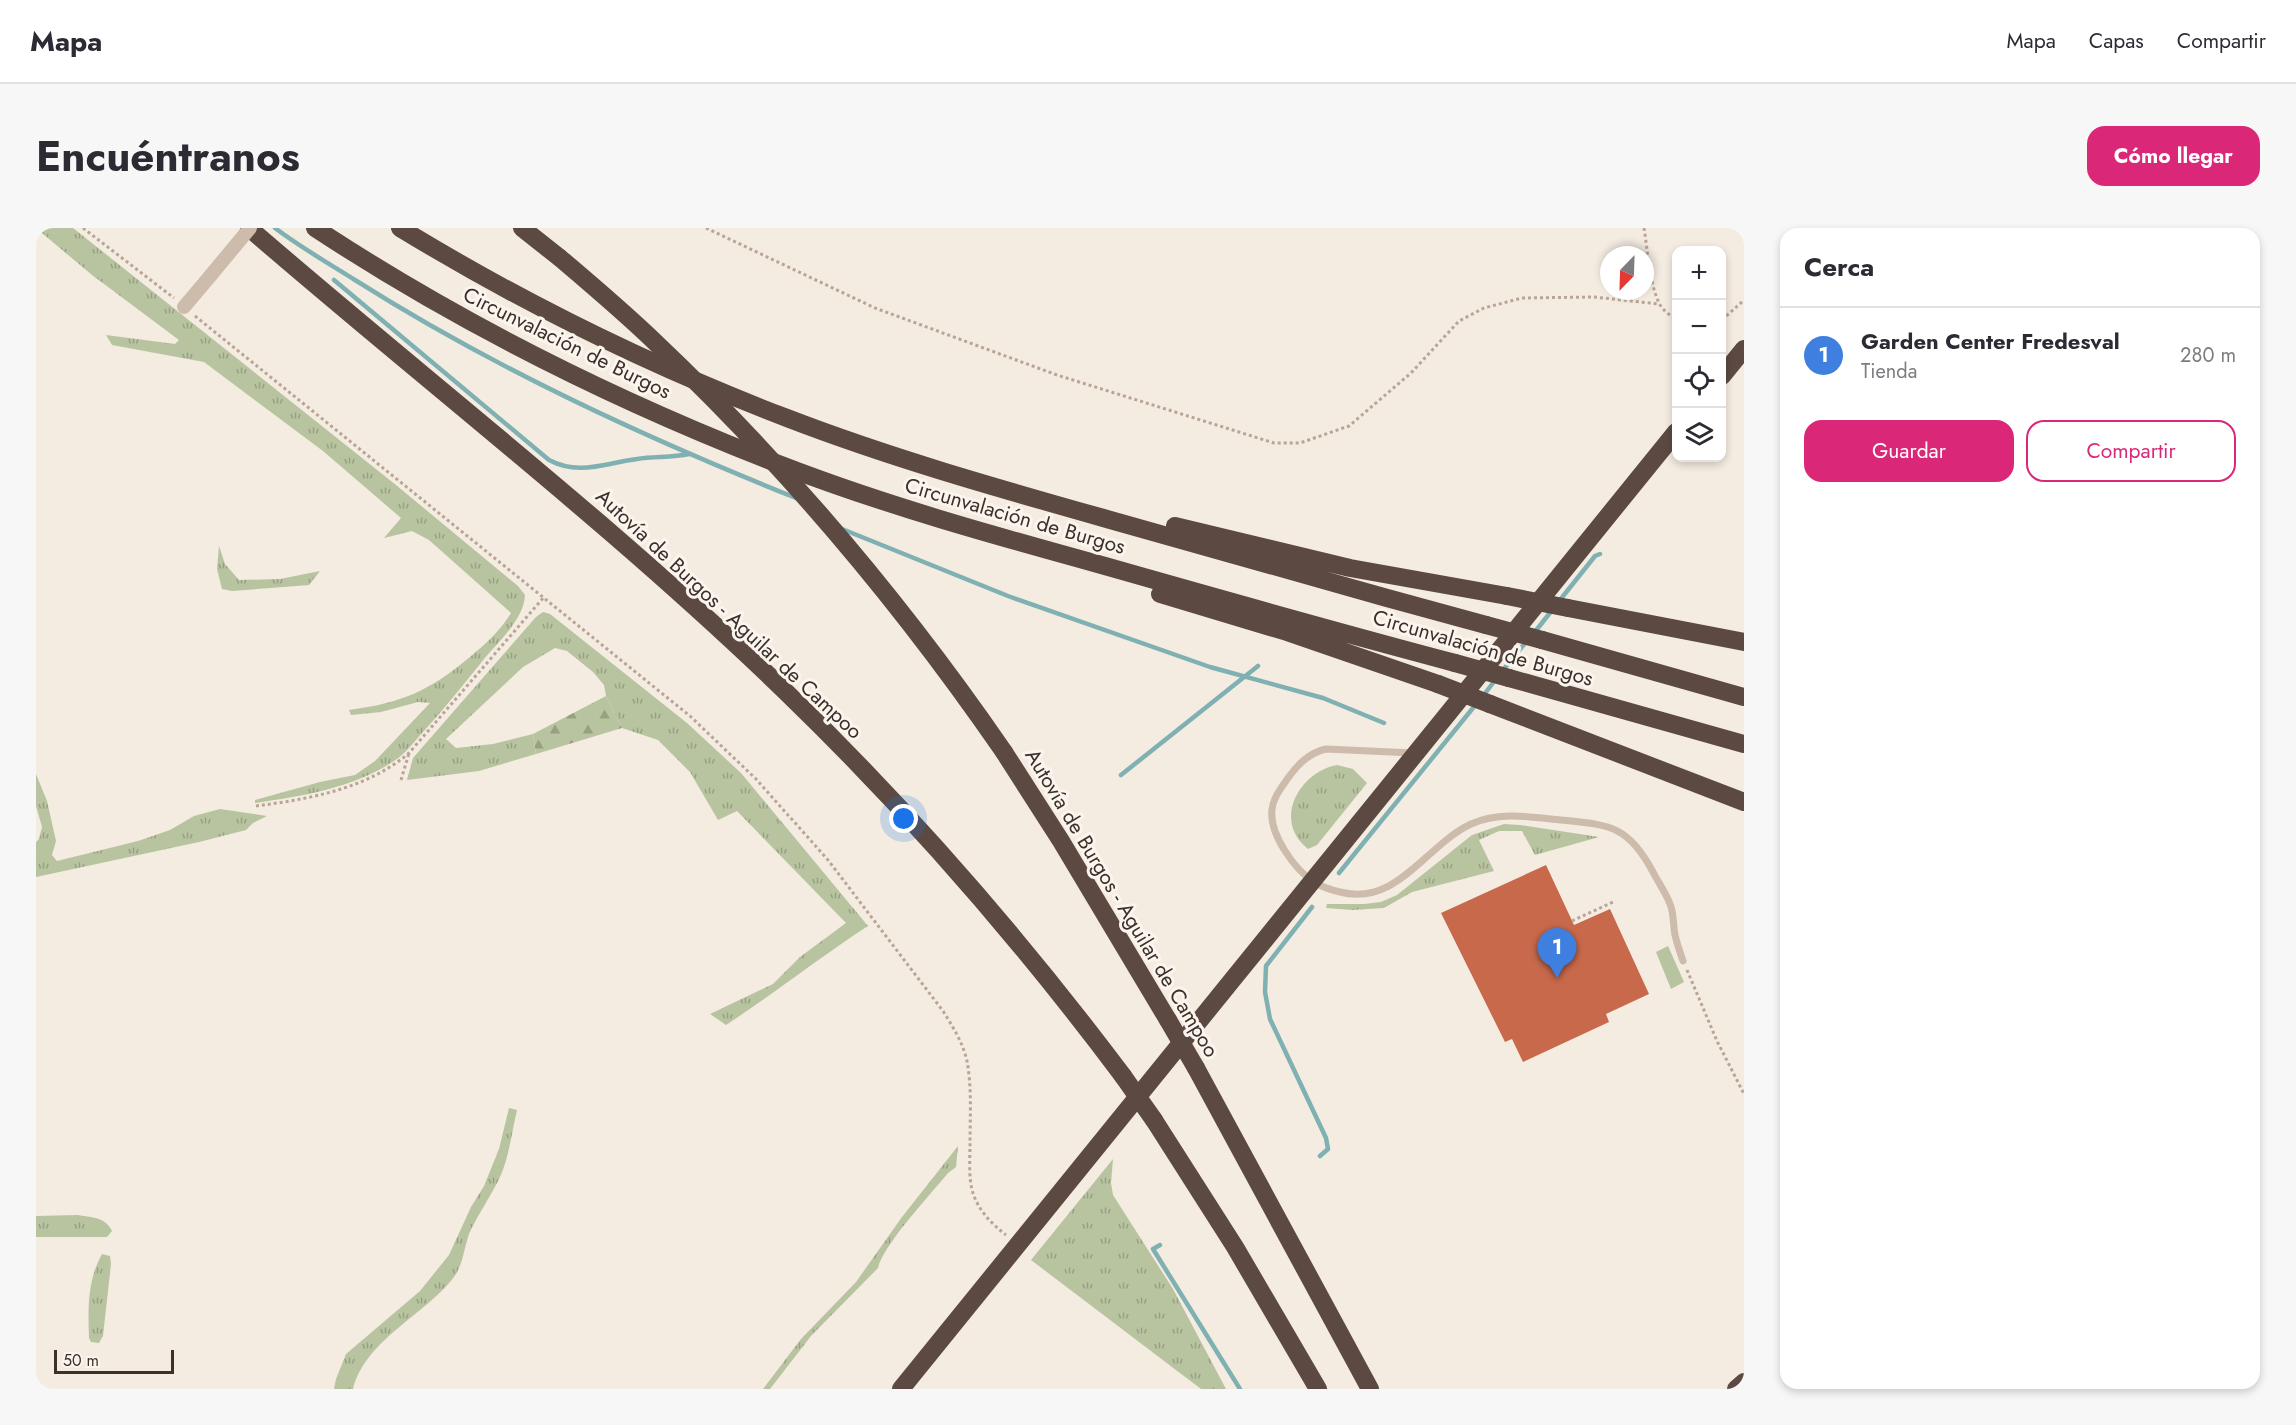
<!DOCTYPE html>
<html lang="es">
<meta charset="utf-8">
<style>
:root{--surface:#fff;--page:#f7f7f7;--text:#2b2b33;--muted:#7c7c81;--line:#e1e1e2;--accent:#db2777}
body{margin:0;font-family:Jost,sans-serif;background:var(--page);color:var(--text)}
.controls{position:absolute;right:18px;top:18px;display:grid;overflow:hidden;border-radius:12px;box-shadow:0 3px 9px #0003}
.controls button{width:54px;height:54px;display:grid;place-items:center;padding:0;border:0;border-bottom:2px solid var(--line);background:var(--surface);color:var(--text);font:30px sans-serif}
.compass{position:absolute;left:1564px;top:18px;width:54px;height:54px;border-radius:50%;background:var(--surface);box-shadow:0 3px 9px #0003;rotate:203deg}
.scale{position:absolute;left:18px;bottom:15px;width:120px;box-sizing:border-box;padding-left:6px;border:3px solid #3b302b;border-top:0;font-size:16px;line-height:21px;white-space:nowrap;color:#3b302b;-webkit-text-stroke:4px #fbf5ee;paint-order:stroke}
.you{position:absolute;left:868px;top:591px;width:21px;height:21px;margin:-15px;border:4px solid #fff;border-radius:50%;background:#1a73e8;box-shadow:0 0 0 9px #1a73e833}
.badge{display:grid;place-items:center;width:39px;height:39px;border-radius:50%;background:var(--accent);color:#fff;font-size:20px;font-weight:700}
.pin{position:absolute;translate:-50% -50px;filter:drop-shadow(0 2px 3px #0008)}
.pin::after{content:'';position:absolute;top:32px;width:21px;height:18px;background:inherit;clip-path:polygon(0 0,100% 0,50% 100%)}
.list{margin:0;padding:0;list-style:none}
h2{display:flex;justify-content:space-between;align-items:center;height:78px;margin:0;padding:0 24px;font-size:26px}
h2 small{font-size:20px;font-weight:400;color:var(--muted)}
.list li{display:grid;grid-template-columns:39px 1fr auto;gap:18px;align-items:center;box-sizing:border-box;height:96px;padding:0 24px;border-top:2px solid var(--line)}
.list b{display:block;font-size:22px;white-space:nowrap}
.list p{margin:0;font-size:20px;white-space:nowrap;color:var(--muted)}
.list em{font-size:20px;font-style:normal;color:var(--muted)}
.actions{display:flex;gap:12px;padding:18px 24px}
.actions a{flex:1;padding:14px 0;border:2px solid var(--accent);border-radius:18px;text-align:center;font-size:21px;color:var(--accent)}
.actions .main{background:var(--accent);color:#fff}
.icon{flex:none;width:33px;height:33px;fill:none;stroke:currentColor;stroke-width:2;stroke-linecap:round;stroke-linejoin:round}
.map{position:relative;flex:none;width:1708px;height:1161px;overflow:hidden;border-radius:18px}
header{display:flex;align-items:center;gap:36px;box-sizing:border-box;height:84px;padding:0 30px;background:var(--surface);border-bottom:2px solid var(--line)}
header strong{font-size:28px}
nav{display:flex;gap:33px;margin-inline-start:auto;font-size:21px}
.intro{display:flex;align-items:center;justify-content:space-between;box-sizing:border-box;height:144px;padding:0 36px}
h1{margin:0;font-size:42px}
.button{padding:15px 27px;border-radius:18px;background:var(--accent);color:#fff;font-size:21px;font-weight:700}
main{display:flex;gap:36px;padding:0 36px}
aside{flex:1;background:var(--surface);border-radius:18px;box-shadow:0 3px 9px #0003}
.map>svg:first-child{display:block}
.grass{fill:url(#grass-tufts)}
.forest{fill:url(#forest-firs)}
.garden{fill:#b8c4a0}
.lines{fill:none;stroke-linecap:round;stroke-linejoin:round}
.stream{stroke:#7fb0b2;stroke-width:4.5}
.building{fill:#c8694b}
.path{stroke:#b9a596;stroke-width:3;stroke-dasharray:3 3;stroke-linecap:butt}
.lane{stroke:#cdbbac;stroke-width:7}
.street{stroke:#cdbbac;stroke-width:14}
.highway{stroke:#5c4a42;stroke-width:18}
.street-bridge{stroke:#cdbbac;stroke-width:14}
.highway-bridge{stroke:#5c4a42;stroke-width:18}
.labels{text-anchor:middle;stroke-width:6;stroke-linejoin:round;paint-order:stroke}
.street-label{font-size:21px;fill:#3b302b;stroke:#fbf5ee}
</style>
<header>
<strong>Mapa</strong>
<nav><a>Mapa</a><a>Capas</a><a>Compartir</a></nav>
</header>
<div class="intro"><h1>Encuéntranos</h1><a class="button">Cómo llegar</a></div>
<main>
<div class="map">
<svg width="1708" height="1161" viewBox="0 0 1708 1161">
<defs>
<pattern id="grass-tufts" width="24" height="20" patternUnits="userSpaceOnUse" patternTransform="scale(1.5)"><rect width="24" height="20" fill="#b8c4a0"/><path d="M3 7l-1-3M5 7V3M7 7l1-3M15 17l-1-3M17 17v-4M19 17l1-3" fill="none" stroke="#97a083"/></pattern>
<pattern id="forest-firs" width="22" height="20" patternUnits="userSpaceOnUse" patternTransform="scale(1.5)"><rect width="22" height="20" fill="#b8c4a0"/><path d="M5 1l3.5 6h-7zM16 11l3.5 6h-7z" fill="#97a083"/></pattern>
</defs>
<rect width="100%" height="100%" fill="#f4ebe1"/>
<path class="grass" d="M0,0H37L360,257L482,358L489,367C488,391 463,413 448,431C428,456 408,481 387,504C378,514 369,526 358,533C317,560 267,568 219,575V572L284,554L319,547L339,533L394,475L382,474L345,484L315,487L313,482C366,475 393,463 434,429C451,415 464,403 475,385L393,312L376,303L348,310L365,290L287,223L168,134L76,117L70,107L139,116L143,112L56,47Z
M183,318L189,336L203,352L244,351L284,343L273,357L196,363L186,361L181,341Z
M507,384L514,386L651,495L705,545L832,698C784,729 739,765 690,797L674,786L737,756L764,729L810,695L701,583L682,592L654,544L622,512L586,500L570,468L568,457L557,444L531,423L519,420L487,439L410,511L420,520L457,516L497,506L500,526L443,543L371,552L377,530L500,389Z
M1301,537L1317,541L1331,555L1281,617L1272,621C1236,593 1263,544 1301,537Z
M0,546L11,573L20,613L16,627L21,633L102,613L134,602L158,588L184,581L231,588L217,595L210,602L163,614L0,649V614L3,611L6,599L0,578Z
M1468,596L1484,597L1563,609L1499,627L1486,603H1463L1443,612L1458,643L1376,664L1348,680L1316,682L1290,680L1291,676H1328L1345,674L1361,667L1436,607Z
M473,880L481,882C476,903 473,929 464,949C455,968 442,986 433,1006C428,1020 427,1037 418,1049C389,1087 329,1112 317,1161H298L300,1151L310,1126L384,1063L413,1027L435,979L448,958L463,921Z
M922,918L920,939L912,945C895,966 847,1017 842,1040L775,1108L734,1161H727L765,1111L820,1054L866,989Z
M1077,931L1075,955L1077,967L1137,1061L1190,1161H1165L995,1032Z
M41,987C54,989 70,989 76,1003L71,1009H0V988Z
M66,1026L74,1028L75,1036L67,1108L63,1115L55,1114L53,1110C52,1081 51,1053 66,1026Z"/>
<path class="forest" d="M570,468L586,500L500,526L497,506Z"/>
<path class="garden" d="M1632,718L1648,754L1635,761L1620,724Z"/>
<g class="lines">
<path class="stream" d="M239,0C264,19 292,35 319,52C458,140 608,209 760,270
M298,52L513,232C543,248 569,235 601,231C618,228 635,230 653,226
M806,301L972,368L1174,439L1287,470L1348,495
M1524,372L1559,328L1564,326
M1498,405L1517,381
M1467,442L1490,414
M1447,468L1460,451
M1085,547L1222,438
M1303,645L1441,475
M1276,679L1230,738L1229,764L1234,791L1290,910L1292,921L1284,928
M1124,1017L1117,1021L1204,1161"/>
</g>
<path class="building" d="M1510,637L1538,697L1574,681L1613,766L1570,786L1573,794L1487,834L1476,811L1469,814L1405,685Z"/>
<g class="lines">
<path class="path" d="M47,0L138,70
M670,0L839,80L1021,147L1238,215H1264L1313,198L1375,145L1423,93L1448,80L1486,70L1558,69L1623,76
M1608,0C1612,24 1613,53 1623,75C1627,83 1634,87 1640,91
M159,88L654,488L720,551L792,632L907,783C917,799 927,815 931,833C936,860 934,890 934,917C934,933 932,952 938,968C944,984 956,996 970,1007
M1686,92L1708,72
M365,552L373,525
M220,578C273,571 331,561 373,525L508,369
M1536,693L1579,673
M1651,742L1681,813L1708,866"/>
<path class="lane" d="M1377,525L1290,521C1273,525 1262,536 1252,550C1245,560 1237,570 1236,582C1233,606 1259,642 1278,654C1286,659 1295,662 1304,664C1361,679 1390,617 1435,596C1464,583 1495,589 1525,592C1574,597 1592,597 1617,644C1622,654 1630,665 1634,676C1638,685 1637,697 1639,707C1641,716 1644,724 1647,733"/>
<path class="street" d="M148,79L175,47"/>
<path class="highway" d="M213,0C392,155 581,300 751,465C874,584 985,712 1087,848
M279,0C425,96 582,174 745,237C851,278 960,308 1069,338C1185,371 1302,404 1419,435
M364,0C487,75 617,139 751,190C860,232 972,263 1085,295C1206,330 1328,364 1450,397
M486,0L524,30
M1686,148L1708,121
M1139,298L1314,340L1471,368
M1124,366L1251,404L1402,456
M1532,380L1708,414
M1506,412L1708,469
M1473,450L1708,516
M1454,476L1708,574
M968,524L1025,613L1132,792
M1160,840L1334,1161
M1118,892L1199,1019L1282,1161
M865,1161L1640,204
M1700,1161L1708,1154"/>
<path class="street-bridge" d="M175,47L214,0"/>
<path class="highway-bridge" d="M524,30C557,58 589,85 620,115C751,239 866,376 968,524
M1471,368L1532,380
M1450,397L1506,412
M1419,435L1473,450
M1402,456L1454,476
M1132,792L1160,840
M1087,848L1118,892"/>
</g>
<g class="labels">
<g class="street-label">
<text transform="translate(531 115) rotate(26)" y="7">Circunvalación de Burgos</text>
<text transform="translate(979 288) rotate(16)" y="7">Circunvalación de Burgos</text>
<text transform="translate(693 386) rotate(43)" y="7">Autovía de Burgos - Aguilar de Campoo</text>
<text transform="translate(1447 420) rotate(16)" y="7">Circunvalación de Burgos</text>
<text transform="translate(1086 675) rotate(59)" y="7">Autovía de Burgos - Aguilar de Campoo</text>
</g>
</g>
</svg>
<div class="controls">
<button>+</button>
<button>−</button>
<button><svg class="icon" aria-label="locate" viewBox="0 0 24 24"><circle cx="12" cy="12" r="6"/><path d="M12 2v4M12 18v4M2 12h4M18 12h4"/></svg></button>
<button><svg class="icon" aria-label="layers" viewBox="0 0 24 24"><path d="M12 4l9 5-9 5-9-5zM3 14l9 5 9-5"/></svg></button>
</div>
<svg class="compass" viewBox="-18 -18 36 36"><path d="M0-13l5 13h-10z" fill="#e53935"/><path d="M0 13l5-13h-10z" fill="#7c7c81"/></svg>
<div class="scale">50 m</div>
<div class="you"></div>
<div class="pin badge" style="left:1521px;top:750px;background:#3f7fe0">1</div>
</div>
<aside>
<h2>Cerca<small></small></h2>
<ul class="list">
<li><span class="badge" style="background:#3f7fe0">1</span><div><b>Garden Center Fredesval</b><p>Tienda</p></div><em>280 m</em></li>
</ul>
<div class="actions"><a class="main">Guardar</a><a>Compartir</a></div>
</aside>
</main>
